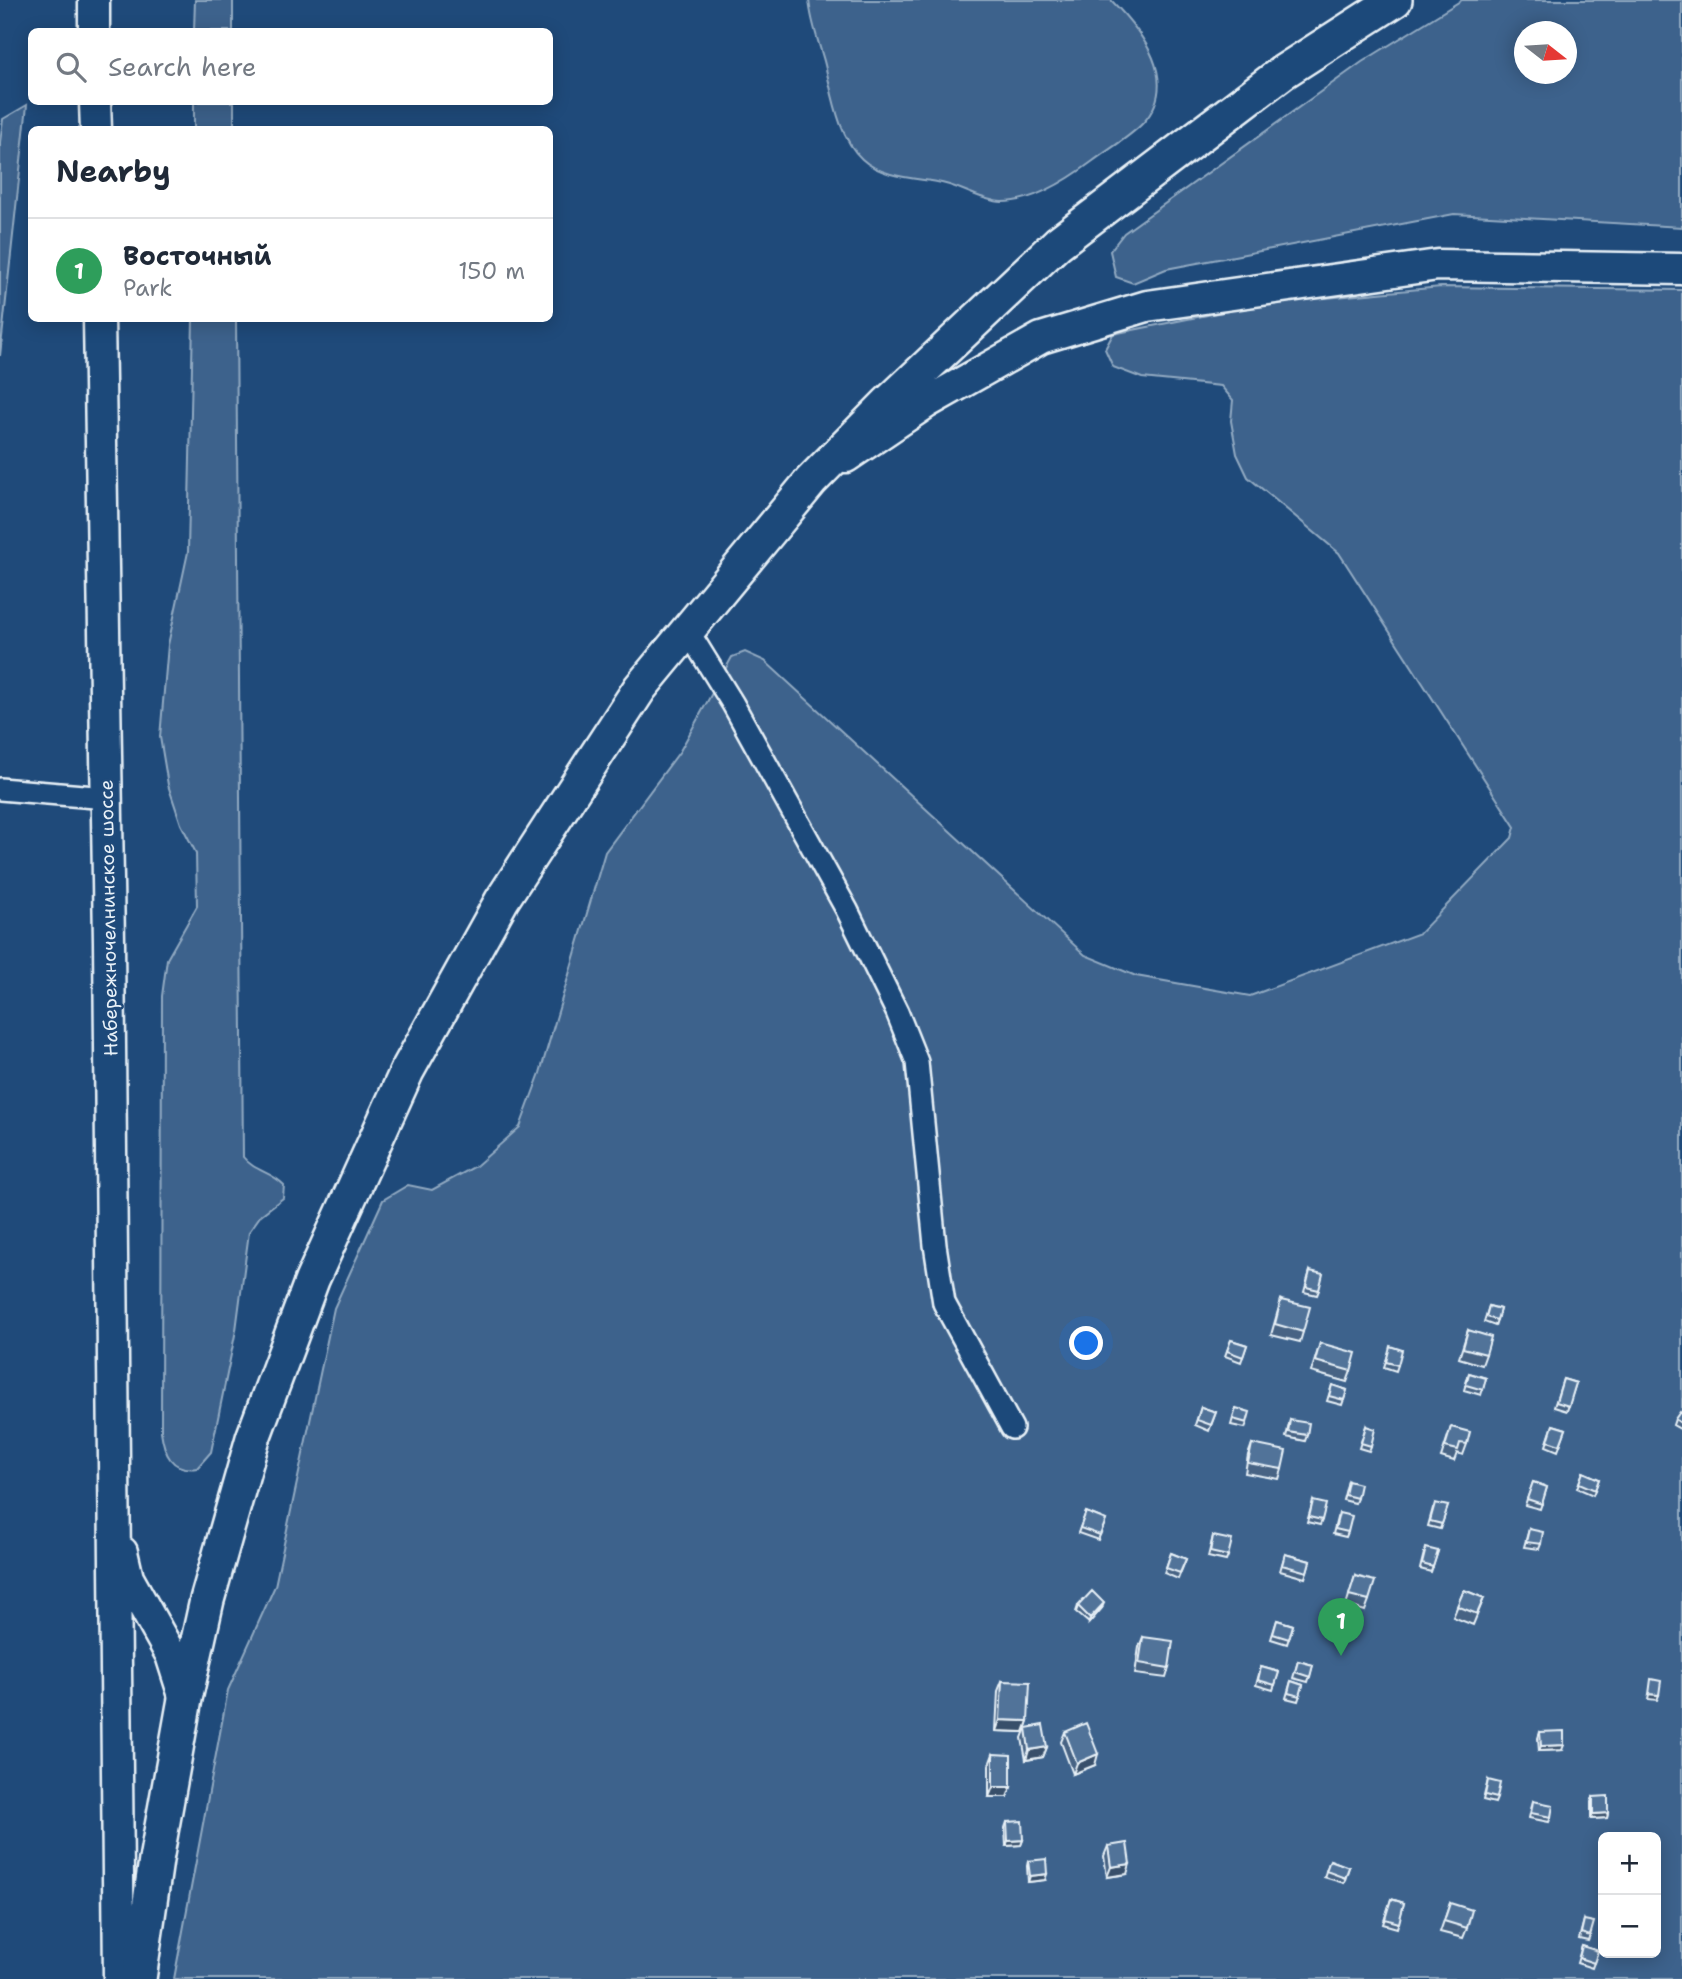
<!DOCTYPE html>
<meta charset="utf-8">
<style>
:root{--surface:#fff;--page:#f2f2f3;--text:#1f2937;--muted:#747a83;--line:#e0e1e3;--accent:#db2777}
body{margin:0;font-family:"Shantell Sans",sans-serif;background:var(--page);color:var(--text)}
.controls{position:absolute;right:21px;bottom:21px;display:grid;overflow:hidden;border-radius:10px;box-shadow:0 4px 18px #0003}
.controls button{width:63px;height:63px;display:grid;place-items:center;padding:0;border:0;border-bottom:2px solid var(--line);background:var(--surface);color:var(--text);font:35px sans-serif}
.compass{position:absolute;left:1514px;top:21px;width:63px;height:63px;border-radius:50%;background:var(--surface);box-shadow:0 4px 18px #0003;rotate:107deg}
.you{position:absolute;left:1087px;top:1344px;width:24px;height:24px;margin:-18px;border:5px solid #fff;border-radius:50%;background:#1a73e8;box-shadow:0 0 0 10px #1a73e833}
.badge{display:grid;place-items:center;width:46px;height:46px;border-radius:50%;background:var(--accent);color:#fff;font-size:23px;font-weight:700}
.pin{position:absolute;translate:-50% -58px;filter:drop-shadow(0 2px 4px #0008)}
.pin::after{content:'';position:absolute;top:37px;width:24px;height:21px;background:inherit;clip-path:polygon(0 0,100% 0,50% 100%)}
.list{margin:0;padding:0;list-style:none}
h2{display:flex;justify-content:space-between;align-items:center;height:91px;margin:0;padding:0 28px;font-size:30px}
h2 small{font-size:23px;font-weight:400;color:var(--muted)}
.list li{display:grid;grid-template-columns:46px 1fr auto;gap:21px;align-items:center;box-sizing:border-box;height:105px;padding:0 28px;border-top:2px solid var(--line)}
.list b{display:block;font-size:26px;white-space:nowrap}
.list p{margin:0;font-size:23px;white-space:nowrap;color:var(--muted)}
.list em{font-size:23px;font-style:normal;color:var(--muted)}
.icon{flex:none;width:38px;height:38px;fill:none;stroke:currentColor;stroke-width:2;stroke-linecap:round;stroke-linejoin:round}
.map{position:relative;flex:none;width:1682px;height:1979px;overflow:hidden}
.search{position:absolute;background:var(--surface);box-shadow:0 4px 18px #0003;left:28px;top:28px;width:525px;height:77px;display:flex;align-items:center;gap:18px;box-sizing:border-box;padding:0 24px;border-radius:10px;color:var(--muted);font-size:26px}
.panel{position:absolute;background:var(--surface);box-shadow:0 4px 18px #0003;left:28px;top:126px;width:525px;height:196px;border-radius:10px}
.map>svg:first-child{display:block}
.green{fill:#3c628c;stroke:#92aac2;stroke-width:2;fill-rule:evenodd}
.lines{fill:none;stroke-linecap:round;stroke-linejoin:round}
.street-casing{stroke:#e8f1f8;stroke-width:26}
.secondary-casing{stroke:#e8f1f8;stroke-width:35}
.primary-casing{stroke:#e8f1f8;stroke-width:38}
.street{stroke:#1f4a7a;stroke-width:21}
.secondary{stroke:#1f4a7a;stroke-width:30}
.primary{stroke:#1f4a7a;stroke-width:33}
.wall{fill:#466384;stroke:#e8f1f8;stroke-width:2}
.shaded-wall{fill:#39506b;stroke:#e8f1f8;stroke-width:2}
.building{fill:#517399;stroke:#e8f1f8;stroke-width:2}
.labels{text-anchor:middle;stroke-width:5;stroke-linejoin:round;paint-order:stroke}
.street-label{font-size:19px;fill:#e8f1f8;stroke:#1f4a7a}
</style>
<div class="map">
<svg width="1682" height="1979" viewBox="0 0 1682 1979">
<rect width="100%" height="100%" fill="#1f4a7a"/>
<filter id="ink" filterUnits="userSpaceOnUse"><feTurbulence type="fractalNoise" baseFrequency=".0143" numOctaves="2"/><feDisplacementMap in="SourceGraphic" scale="14" xChannelSelector="R" yChannelSelector="G"/><feConvolveMatrix kernelMatrix="1 2 1 2 8 2 1 2 1" color-interpolation-filters="sRGB"/></filter>
<g filter="url(#ink)">
<path class="green" d="M195,0H233V31H194Z
M809,0H1111C1142,32 1181,81 1143,123C1130,137 1109,149 1093,161C1069,179 1034,202 1002,202C981,201 959,185 937,182C913,178 881,177 862,159C837,136 832,91 824,61C818,40 811,22 809,0Z
M1462,0H1682V227L1454,214L1166,269L1133,283L1116,277L1110,251L1124,233L1362,62ZM1524,32H1566V74H1524Z
M194,102H234V129H194Z
M27,105L0,356V142L3,119Z
M1441,287L1682,290V1979H174L228,1690L275,1586L334,1308L383,1200L408,1185L432,1190L476,1166L520,1127L540,1073L605,852L680,751L732,657L745,652L765,661L1085,955L1136,976L1250,996L1420,933L1512,838L1515,827L1339,553L1248,477L1237,454L1231,421L1233,400L1221,386L1142,378L1113,367L1105,349L1113,334L1262,304ZM1603,1837H1656V1953H1603Z
M193,319H236L243,1157C255,1172 271,1171 284,1185L283,1198L261,1215L249,1232L236,1330L211,1452L197,1468C171,1472 164,1453 161,1431L162,996L167,959L197,906L196,853L181,824L168,785L160,737L168,645L188,552Z"/>
<g class="lines">
<g class="street-casing">
<path id="street" d="M688,631L733,704L847,910L897,1012L917,1062L935,1245L944,1303L1012,1428
M0,789L107,798"/>
</g>
<g class="secondary-casing">
<path id="secondary" d="M94,0V32
M95,102L96,130
M99,318L109,942L119,1979
M846,457L926,403L1041,338L1147,306L1438,265L1682,269
M122,1552L128,1578L171,1655L185,1699"/>
</g>
<g class="primary-casing">
<path id="primary" d="M139,1979L156,1860L185,1699L207,1600L253,1438L312,1280L407,1071L502,900L640,688L811,481L887,404L1058,243L1283,72L1395,0"/>
</g>
<use href="#street" class="street"/>
<use href="#secondary" class="secondary"/>
<use href="#primary" class="primary"/>
</g>
<path class="wall" d="M1310,1271L1319,1290L1317,1295L1304,1292Z
M1281,1300L1303,1332L1300,1342L1271,1335Z
M1489,1306L1500,1309L1495,1326L1484,1322Z
M1468,1330L1486,1354L1482,1365L1459,1358Z
M1231,1340L1247,1345L1241,1362L1225,1356Z
M1320,1343L1351,1371L1347,1382L1311,1372Z
M1389,1352L1398,1365L1396,1371L1384,1367Z
M1469,1373L1486,1378L1481,1395L1464,1390Z
M1563,1379L1576,1383L1567,1411L1554,1407Z
M1332,1385L1347,1390L1342,1405L1327,1401Z
M1201,1407L1216,1412L1209,1431L1195,1425Z
M1236,1408L1247,1423L1245,1428L1231,1425Z
M1682,1414V1430L1673,1425L1675,1419Z
M1290,1420L1307,1435L1305,1441L1286,1437Z
M1553,1425L1566,1429L1558,1451L1546,1446Z
M1366,1426L1371,1446L1369,1451L1359,1448Z
M1451,1427L1467,1444L1463,1455L1457,1453L1454,1461L1441,1457Z
M1252,1444L1282,1469L1279,1479L1245,1473L1248,1455Z
M1583,1472L1599,1479L1593,1495L1577,1488Z
M1348,1481L1357,1498L1355,1503L1343,1500Z
M1533,1482L1547,1487L1540,1509L1525,1505Z
M1313,1501L1322,1520L1320,1525L1307,1522Z
M1448,1506L1440,1529L1428,1526L1433,1508Z
M1086,1512L1106,1520L1098,1540L1078,1533Z
M1337,1518L1348,1532L1346,1537L1333,1534Z
M1529,1529L1541,1544L1539,1549L1524,1547Z
M1213,1536L1228,1556L1226,1561L1208,1557Z
M1438,1551L1431,1572L1420,1569L1424,1553Z
M1171,1553L1186,1559L1178,1579L1164,1573Z
M1285,1554L1310,1561L1305,1578L1280,1571Z
M1355,1576L1369,1600L1365,1611L1346,1605Z
M1464,1590L1484,1598L1473,1625L1453,1617Z
M1078,1606L1102,1608L1089,1623L1076,1612Z
M1277,1620L1293,1625L1287,1644L1271,1639Z
M1143,1637L1169,1668L1166,1678L1135,1674L1139,1647Z
M1298,1661L1313,1665L1308,1682L1293,1678Z
M1261,1667L1279,1672L1273,1690L1256,1685Z
M1002,1681L1028,1721L1024,1732L996,1731L998,1691Z
M1291,1681L1303,1685L1298,1701L1286,1698Z
M1026,1728L1047,1747L1043,1757L1026,1760L1022,1738Z
M1065,1732L1095,1765L1073,1774L1061,1742Z
M1540,1732L1562,1750L1539,1751L1538,1738Z
M993,1754L1011,1787L1007,1797H989V1765Z
M1488,1780L1497,1798L1495,1803L1483,1800Z
M1593,1797L1608,1813L1607,1818L1591,1819V1802Z
M1533,1801L1551,1817L1549,1822L1529,1818Z
M1007,1822L1023,1840L1021,1845L1006,1846L1005,1828Z
M1108,1846L1127,1874L1107,1877L1104,1856Z
M1330,1860L1349,1867L1344,1883L1324,1877Z
M1028,1861L1045,1880L1028,1882L1027,1866Z
M1391,1899L1404,1903L1397,1928L1383,1924Z
M1450,1903L1467,1928L1463,1938L1440,1932Z
M1584,1920L1590,1936L1588,1941L1579,1939Z
M1582,1946L1598,1951L1592,1968L1577,1963Z"/>
<path class="shaded-wall" d="M1104,1603L1102,1608L1089,1623L1090,1618Z
M1649,1694L1659,1695L1657,1700L1648,1699Z
M1000,1720L1028,1721L1024,1732L996,1731Z
M1564,1745L1562,1750L1539,1751L1541,1746Z
M1047,1747L1043,1757L1026,1760L1029,1750Z
M1098,1754L1095,1765L1073,1774L1077,1763Z
M993,1787H1011L1007,1797H989Z
M1608,1813L1607,1818L1591,1819L1593,1814Z
M1023,1840L1021,1845L1006,1846L1008,1841Z
M1130,1864L1127,1874L1107,1877L1111,1867Z
M1047,1874L1045,1880L1028,1882L1030,1876Z"/>
<path class="building" d="M1310,1271L1323,1274L1319,1290L1306,1287Z
M1281,1300L1310,1307L1303,1332L1275,1324Z
M1489,1306L1500,1309L1497,1320L1486,1317Z
M1468,1330L1491,1337L1486,1354L1463,1348Z
M1231,1340L1247,1345L1243,1357L1227,1351Z
M1320,1343L1356,1353L1351,1371L1315,1361Z
M1390,1346L1402,1350L1398,1365L1386,1362Z
M1469,1373L1486,1378L1483,1390L1466,1385Z
M1563,1379L1576,1383L1569,1406L1556,1402Z
M1332,1385L1347,1390L1344,1400L1329,1396Z
M1201,1407L1216,1412L1211,1425L1197,1420Z
M1236,1408L1250,1412L1247,1423L1233,1419Z
M1680,1412L1682,1414V1424L1675,1419Z
M1290,1420L1309,1423L1307,1435L1288,1432Z
M1553,1425L1566,1429L1560,1445L1548,1441Z
M1366,1426L1375,1429L1371,1446L1361,1443Z
M1451,1427L1470,1432L1467,1444L1460,1443L1458,1450L1445,1447Z
M1252,1444L1286,1451L1282,1469L1248,1463Z
M1583,1472L1599,1479L1595,1490L1579,1483Z
M1348,1481L1360,1484L1357,1498L1345,1495Z
M1533,1482L1547,1487L1542,1504L1527,1499Z
M1313,1501L1326,1504L1322,1520L1309,1517Z
M1435,1503L1448,1506L1442,1524L1430,1521Z
M1086,1512L1106,1520L1100,1535L1080,1528Z
M1339,1513L1352,1516L1348,1532L1335,1529Z
M1529,1529L1543,1532L1541,1544L1526,1542Z
M1213,1536L1232,1540L1228,1556L1210,1552Z
M1426,1548L1438,1551L1433,1567L1422,1564Z
M1171,1553L1186,1559L1180,1573L1166,1568Z
M1285,1554L1310,1561L1307,1572L1282,1565Z
M1355,1576L1375,1581L1369,1600L1349,1595Z
M1464,1590L1484,1598L1477,1614L1457,1606Z
M1092,1591L1104,1603L1090,1618L1078,1606Z
M1277,1620L1293,1625L1289,1639L1273,1634Z
M1143,1637L1173,1641L1169,1668L1139,1663Z
M1298,1661L1313,1665L1310,1677L1295,1672Z
M1261,1667L1279,1672L1275,1685L1258,1680Z
M1651,1679L1661,1681L1659,1695L1649,1694Z
M1002,1681L1030,1682L1028,1721L1000,1720Z
M1291,1681L1303,1685L1300,1696L1288,1693Z
M1086,1723L1098,1754L1077,1763L1065,1732Z
M1043,1725L1047,1747L1029,1750L1026,1728Z
M1564,1731V1745L1541,1746L1540,1732Z
M993,1754L1011,1755V1787H993Z
M1488,1780L1500,1783L1497,1798L1485,1795Z
M1608,1796V1813L1593,1814V1797Z
M1533,1801L1553,1805L1551,1817L1531,1813Z
M1022,1821L1023,1840L1008,1841L1007,1822Z
M1127,1843L1130,1864L1111,1867L1108,1846Z
M1046,1859L1047,1874L1030,1876L1028,1861Z
M1330,1860L1349,1867L1345,1878L1326,1871Z
M1391,1899L1404,1903L1399,1923L1385,1919Z
M1450,1903L1472,1910L1467,1928L1444,1921Z
M1584,1920L1594,1922L1590,1936L1581,1933Z
M1582,1946L1598,1951L1594,1963L1579,1958Z"/>
</g>
<g class="labels">
<g class="street-label">
<text transform="translate(108 918) rotate(-91)" y="7">Набережночелнинское шоссе</text>
</g>
</g>
</svg>
<div class="controls">
<button>+</button>
<button>−</button>
</div>
<svg class="compass" viewBox="-18 -18 36 36"><path d="M0-13l5 13h-10z" fill="#e53935"/><path d="M0 13l5-13h-10z" fill="#747a83"/></svg>
<div class="you"></div>
<div class="pin badge" style="left:1341px;top:1656px;background:#2e9e5b">1</div>
<div class="search"><svg class="icon" aria-label="search" viewBox="0 0 24 24"><circle cx="10" cy="10" r="6"/><path d="M15 15l6 6"/></svg>Search here</div>
<section class="panel">
<h2>Nearby<small></small></h2>
<ul class="list">
<li><span class="badge" style="background:#2e9e5b">1</span><div><b>Восточный</b><p>Park</p></div><em>150 m</em></li>
</ul>
</section>
</div>
